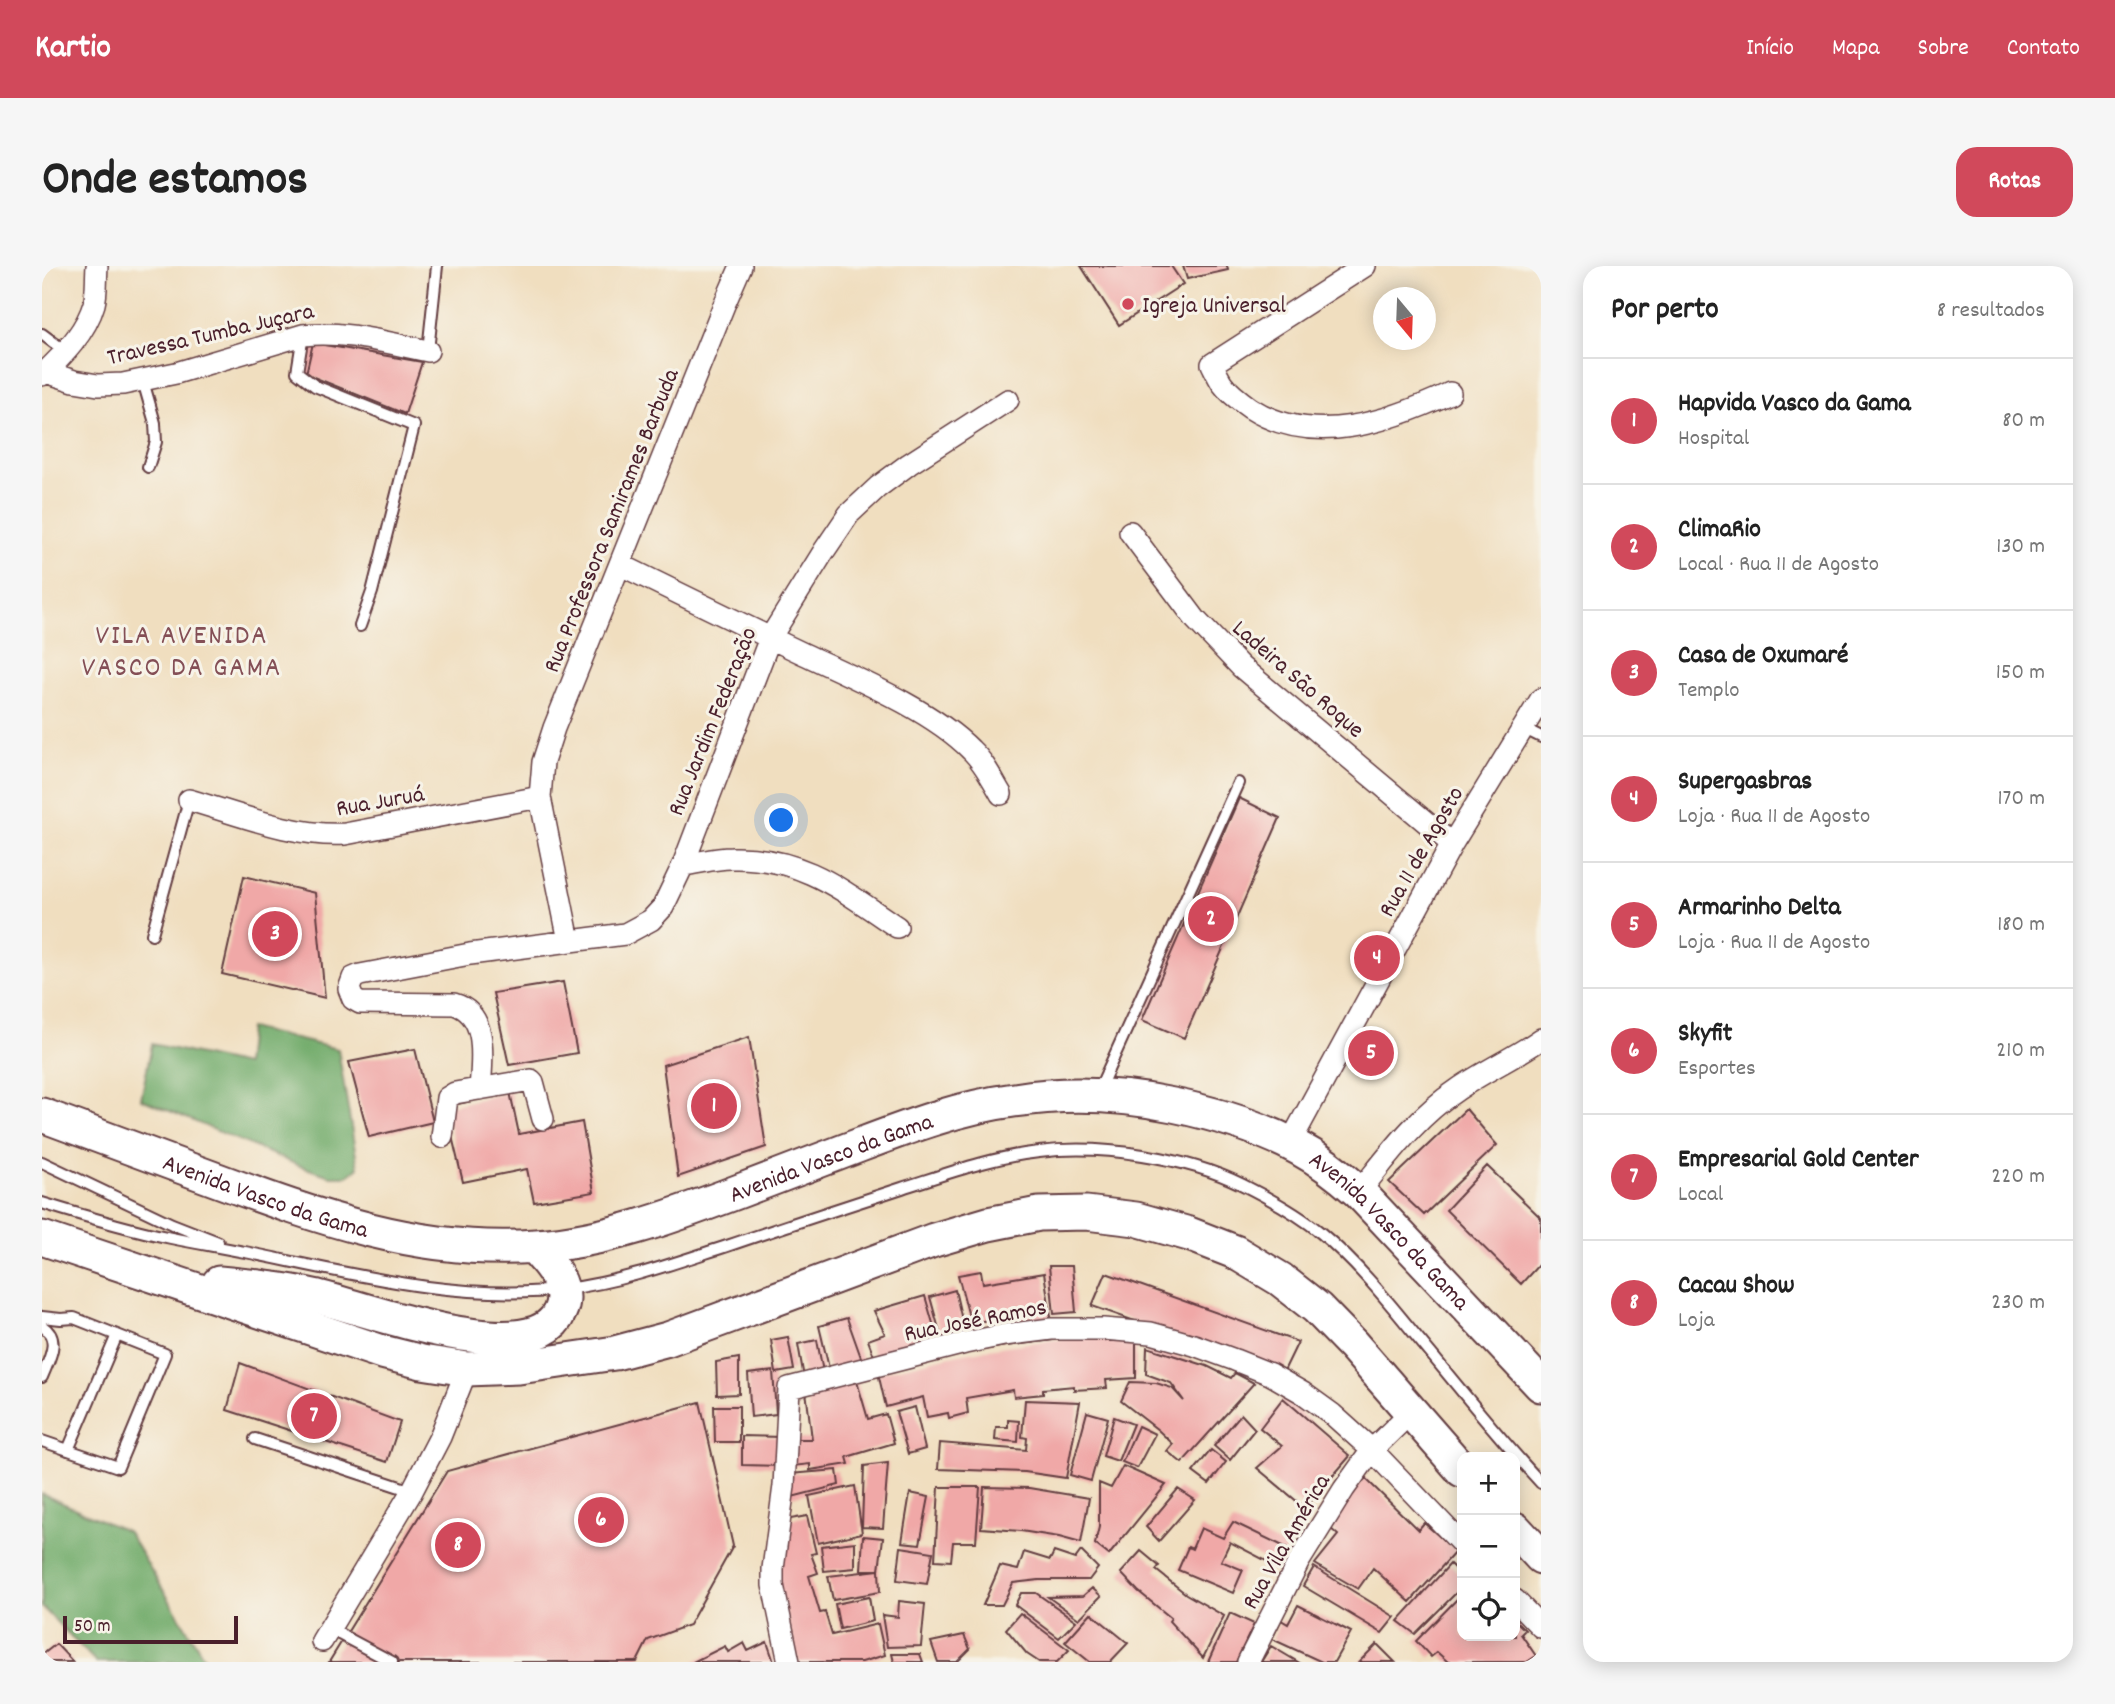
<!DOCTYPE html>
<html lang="pt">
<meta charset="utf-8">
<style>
:root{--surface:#fff;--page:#f6f6f6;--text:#222;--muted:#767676;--line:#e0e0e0;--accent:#d1495b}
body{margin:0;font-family:Dekko,sans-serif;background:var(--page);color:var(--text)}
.controls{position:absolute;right:21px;bottom:21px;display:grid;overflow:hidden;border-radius:14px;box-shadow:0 4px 18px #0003}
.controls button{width:63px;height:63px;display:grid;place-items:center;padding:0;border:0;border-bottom:2px solid var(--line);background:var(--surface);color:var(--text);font:35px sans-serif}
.compass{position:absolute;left:1331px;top:21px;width:63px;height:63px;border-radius:50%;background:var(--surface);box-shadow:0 4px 18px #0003;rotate:161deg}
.scale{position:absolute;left:21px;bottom:18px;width:175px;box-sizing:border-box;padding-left:7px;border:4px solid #4a1f2b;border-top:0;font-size:19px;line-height:24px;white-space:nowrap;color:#4a1f2b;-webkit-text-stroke:5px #f7f3e8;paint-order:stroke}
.you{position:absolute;left:740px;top:555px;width:24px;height:24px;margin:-18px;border:5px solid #fff;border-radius:50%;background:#1a73e8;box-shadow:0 0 0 10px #1a73e833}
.badge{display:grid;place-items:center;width:46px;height:46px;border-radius:50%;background:var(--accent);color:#fff;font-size:23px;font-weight:700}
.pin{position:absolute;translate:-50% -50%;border:4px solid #fff;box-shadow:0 2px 7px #0006}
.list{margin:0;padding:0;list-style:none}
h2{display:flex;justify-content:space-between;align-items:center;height:91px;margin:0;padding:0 28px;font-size:30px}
h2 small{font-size:23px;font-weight:400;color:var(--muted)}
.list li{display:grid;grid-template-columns:46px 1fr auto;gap:21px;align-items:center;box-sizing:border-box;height:126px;padding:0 28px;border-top:2px solid var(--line)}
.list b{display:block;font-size:26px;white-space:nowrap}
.list p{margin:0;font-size:23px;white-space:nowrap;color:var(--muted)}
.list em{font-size:23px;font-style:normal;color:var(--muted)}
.icon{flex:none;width:38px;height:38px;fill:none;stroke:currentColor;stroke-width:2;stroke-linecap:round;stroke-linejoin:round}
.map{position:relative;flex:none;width:1499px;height:1396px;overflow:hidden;border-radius:21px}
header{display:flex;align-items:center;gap:42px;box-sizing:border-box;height:98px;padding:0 35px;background:var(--accent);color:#fff}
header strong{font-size:33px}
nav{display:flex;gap:38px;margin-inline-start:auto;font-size:24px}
.intro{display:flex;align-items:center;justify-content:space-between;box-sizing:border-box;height:168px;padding:0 42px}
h1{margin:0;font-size:49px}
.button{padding:18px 32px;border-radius:21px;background:var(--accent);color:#fff;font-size:24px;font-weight:700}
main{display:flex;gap:42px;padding:0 42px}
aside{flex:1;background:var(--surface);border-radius:21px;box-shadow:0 4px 18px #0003}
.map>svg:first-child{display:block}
.forest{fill:#6faa69;stroke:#5c644a;stroke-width:2}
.building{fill:#f0a8a7}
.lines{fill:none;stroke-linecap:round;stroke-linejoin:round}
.service-casing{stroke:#633c41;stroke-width:14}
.minor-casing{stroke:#633c41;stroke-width:24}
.primary-casing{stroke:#633c41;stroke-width:37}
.service{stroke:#fff;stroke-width:10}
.minor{stroke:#fff;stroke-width:21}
.primary{stroke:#fff;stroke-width:33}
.poi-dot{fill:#d1495b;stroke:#f7f3e8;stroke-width:2.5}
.labels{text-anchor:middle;stroke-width:6;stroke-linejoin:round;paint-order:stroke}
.poi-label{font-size:24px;fill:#4a1f2b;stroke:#f7f3e8;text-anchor:start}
.street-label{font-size:24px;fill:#4a1f2b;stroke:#f7f3e8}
.quarter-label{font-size:28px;letter-spacing:2px;fill:#844f56;stroke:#f7f3e8}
</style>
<header>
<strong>Kartio</strong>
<nav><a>Início</a><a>Mapa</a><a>Sobre</a><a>Contato</a></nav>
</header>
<div class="intro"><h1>Onde estamos</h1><a class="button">Rotas</a></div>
<main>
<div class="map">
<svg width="1499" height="1396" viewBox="0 0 1499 1396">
<rect width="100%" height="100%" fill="#f7f3e8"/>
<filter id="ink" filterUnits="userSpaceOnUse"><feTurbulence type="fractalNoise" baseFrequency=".0143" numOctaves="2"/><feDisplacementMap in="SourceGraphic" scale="14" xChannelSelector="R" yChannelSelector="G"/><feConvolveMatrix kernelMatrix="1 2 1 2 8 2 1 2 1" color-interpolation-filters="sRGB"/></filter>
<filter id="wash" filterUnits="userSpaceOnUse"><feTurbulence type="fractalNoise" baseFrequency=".00686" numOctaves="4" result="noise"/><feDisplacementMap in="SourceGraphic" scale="28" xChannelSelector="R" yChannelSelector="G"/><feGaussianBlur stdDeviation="1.57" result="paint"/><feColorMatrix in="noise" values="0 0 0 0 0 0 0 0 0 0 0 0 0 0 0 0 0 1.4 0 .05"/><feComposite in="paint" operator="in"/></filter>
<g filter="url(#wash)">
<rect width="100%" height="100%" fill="#f0debf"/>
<path class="forest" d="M207,762L296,783L316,902L305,910H288L258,900L99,833L110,778L203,799Z
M0,1228L86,1266L165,1396H54L0,1341Z"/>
<g id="blocks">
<path class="building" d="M1039,0H1129L1141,18L1077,59Z
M1141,0H1185L1186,4L1145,13Z
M271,77L380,96L363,148L264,108Z
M1197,532L1238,552L1142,772L1100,754Z
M202,610L273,627L283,732L180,708Z
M521,716L535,787L467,799L451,727Z
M707,771L724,881L636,911L621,799Z
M373,783L391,856L327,871L307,796Z
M468,826L477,868L540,856L552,926L492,936L485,903L421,916L403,841Z
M1424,843L1455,879L1382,949L1347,916Z
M1445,900L1499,952V996L1479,1018L1404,944Z
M1007,1000H1030L1034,1046L1012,1048Z
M939,1005L941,1017L1002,1007L1010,1057L952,1067L949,1053L929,1058L916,1009Z
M1064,1007L1256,1076L1241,1107L1050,1040Z
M913,1024L923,1067L900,1074L888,1031Z
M883,1030L897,1078L834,1095L826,1074L843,1068L832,1045Z
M805,1052L821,1097L788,1106L777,1060Z
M746,1071L752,1104L734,1107L729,1074Z
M1063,1071L1064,1075H1094V1112L1064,1114L1065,1122L1032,1124V1120L1001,1123V1128L972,1131L971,1124L924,1132L926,1147L907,1152L906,1147L885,1151L881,1131L844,1141L836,1107L917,1088L964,1080L1028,1072Z
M775,1074L781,1106L762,1112L756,1078Z
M1105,1081L1165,1100L1189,1112L1193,1107L1212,1117L1140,1197L1125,1185L1131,1178L1116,1164L1079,1135L1088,1116L1114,1117L1130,1122L1142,1135L1129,1117L1104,1108Z
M697,1092V1128L675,1129L674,1096Z
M198,1097L358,1156L345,1196L185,1144Z
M731,1105L734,1148L709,1151L706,1108Z
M814,1112L826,1153L844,1148L852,1177L805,1191L807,1198L768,1204V1198L751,1200V1173H770L764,1125Z
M1241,1132L1308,1190L1263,1242L1215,1202L1240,1180L1218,1162Z
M983,1134L1038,1136L1024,1212L983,1206L896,1203L898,1177L984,1184L985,1172L980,1171Z
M658,1136L691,1280L647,1359L606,1374L595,1396H287L405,1205Z
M672,1140H697V1176H673Z
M873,1141L883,1183L866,1188L854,1146Z
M1045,1146L1066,1152L1049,1215L1028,1209Z
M1199,1148L1213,1163L1188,1194L1172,1180Z
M1072,1151L1091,1158L1076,1195L1061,1190Z
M966,1154L977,1155L976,1176L953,1174L954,1161H966Z
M1096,1160L1113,1168L1095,1202L1080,1196Z
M700,1170L738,1171L737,1200L700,1199Z
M1169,1184L1184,1196L1167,1218L1151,1206Z
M846,1197L841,1262L820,1261L822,1200Z
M1081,1200L1124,1219L1067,1289L1053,1278L1057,1261V1217L1069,1222Z
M795,1204L797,1219L746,1232L748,1208Z
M1322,1211L1376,1264L1382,1257L1414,1285L1368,1336L1331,1302L1316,1323L1273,1298L1296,1269L1287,1261Z
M813,1220L820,1267L776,1277L767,1230Z
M897,1221H938L934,1276H911L909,1295L893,1294Z
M942,1221L987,1222L1047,1232L1039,1277L1017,1271L979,1265L939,1262Z
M1136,1223L1153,1234L1117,1275L1104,1261Z
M868,1227L887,1231L878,1278L860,1276Z
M765,1250L774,1287L769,1288L776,1307L767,1310L778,1347L783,1346L790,1369L836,1358L843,1389L820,1396H757L736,1318L743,1254Z
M1191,1256L1245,1282L1234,1300L1188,1276L1179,1295L1201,1304L1191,1327L1136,1304L1146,1281L1150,1283L1159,1262L1181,1272Z
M821,1270L841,1272L837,1304L838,1326L791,1334L786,1310L837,1304H819Z
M813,1276V1302L782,1305L779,1280Z
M859,1281L891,1286L885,1318L855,1314Z
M1039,1285L1056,1302L1047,1314H997L971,1317L960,1339H941L958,1300L976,1304L982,1286L1008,1294L1012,1286L1033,1293Z
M1099,1285L1117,1300L1114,1304L1144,1328L1182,1350L1161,1392L1127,1355L1129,1352L1096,1325L1079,1307Z
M1408,1298L1420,1310V1321L1373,1368L1356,1355Z
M1272,1301L1353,1351L1340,1367L1261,1320Z
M1050,1322L1059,1330L1037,1353L1006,1331L1041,1330Z
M979,1327H994L1034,1355L1017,1372L973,1339Z
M1420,1328V1370H1473V1354L1483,1364L1479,1368L1494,1390L1485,1396H1406L1395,1386L1389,1391L1374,1375Z
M827,1331L831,1355L798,1363L793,1338Z
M857,1335L883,1338L879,1380L845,1381L840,1349L856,1351Z
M1256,1339L1309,1366L1292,1396H1280L1230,1373L1239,1354L1246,1358Z
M978,1347L1027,1384L1015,1396H997L985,1388L964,1363Z
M1049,1347L1086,1377L1068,1396H1048L1023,1376Z
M1188,1347L1212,1358L1194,1396H1166Z
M922,1369L928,1383L915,1396H896L889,1376Z
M725,1376L732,1396H651L683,1380L686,1386L702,1377L706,1385Z
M14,1378L31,1396H0V1389Z
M1335,1378L1353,1396H1317Z
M1229,1380L1256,1396H1219Z
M850,1388H878L881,1396H852Z"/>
</g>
</g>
<g filter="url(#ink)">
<use href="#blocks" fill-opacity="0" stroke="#633c41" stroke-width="2"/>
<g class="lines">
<g class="service-casing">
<path id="service" d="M0,68L23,85
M261,69L255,106L273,120L372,160L330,326L318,360
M386,85L395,0
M101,115L113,157L114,176L106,201
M1481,462L1499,471
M110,668L147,534
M1056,826L1196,517
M0,896L130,958L176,976
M0,937C42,950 85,963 129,972C153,977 178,981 203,986C306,1007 419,1037 524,1023C580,1016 632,997 685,980C743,960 802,941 860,922C904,908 950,891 997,886C1058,878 1145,891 1201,919C1227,932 1256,948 1279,967C1315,997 1345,1034 1375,1071C1416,1120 1455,1170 1499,1217
M0,1051L19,1053L32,1052L123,1088L76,1201L0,1175
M0,1060C20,1073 7,1093 0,1111
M213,1173L370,1225
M26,1184L75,1069
M288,1363L350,1396"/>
</g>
<g class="minor-casing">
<path id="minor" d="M1323,0L1170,98C1173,104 1176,111 1180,117C1187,127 1198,135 1208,142C1270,182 1347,156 1408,127
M4,106L32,115L56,119L81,118L134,107L261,69C303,64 345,77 386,85
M0,109C21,90 44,66 52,38C55,27 54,12 55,0
M1088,266L1154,354L1199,401L1410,578
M579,299C640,329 701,359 762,388C813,412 890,444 929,484C942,496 950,513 959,528
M147,534C196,548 252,571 303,568L498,531
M641,599C657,597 673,592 689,592C760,590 800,624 855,661
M527,675L498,531L501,496L512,462L682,39L699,0
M438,823C440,794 447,748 412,738L318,737L311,733L307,723L311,712L318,709L428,688L583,668L609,654L621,641L641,599L728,372L782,285L807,248L836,221L867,198L966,134
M400,871L405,832L413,827L489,814L491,816L501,853
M1248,877L1410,578L1499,433
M1317,926C1347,889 1374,851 1415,824C1442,805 1472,792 1499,773
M1473,1334L1499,1361
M280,1375L370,1225L398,1171L425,1103
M747,1396L731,1319V1303L742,1220L747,1122L923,1077L962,1069L1009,1063H1061L1109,1067L1152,1079L1193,1094L1228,1108L1261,1127L1290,1148L1330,1184L1420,1278
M1206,1396L1256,1297L1302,1223L1330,1184L1369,1146"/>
</g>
<g class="primary-casing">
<g id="primary">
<path id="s1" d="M0,849C57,870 113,891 170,912C275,951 380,989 494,980C564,975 629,951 695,926C736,910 777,895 818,879C868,860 919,841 972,834C1025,826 1078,828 1131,839C1184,850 1240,867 1285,900C1296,908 1307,917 1317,926L1499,1119"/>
<path d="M0,972L340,1086L380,1096L425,1103L477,1101L573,1087L626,1073L892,974L946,958L997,948L1044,947L1094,953L1147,968L1193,986L1238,1013L1275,1042L1311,1079L1420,1204"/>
<path d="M177,1017C209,1020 241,1023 272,1030C319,1040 492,1108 518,1045C529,1021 507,997 492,981"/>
<path d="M1473,1263L1499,1291"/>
</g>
</g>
<use href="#service" class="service"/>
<use href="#minor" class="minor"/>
<use href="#primary" class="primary"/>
</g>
</g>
<circle class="poi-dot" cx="1086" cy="38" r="7"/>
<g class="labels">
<g class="poi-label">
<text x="1100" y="46">Igreja Universal</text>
</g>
<g class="street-label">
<text transform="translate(168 67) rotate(-13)" y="8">Travessa Tumba Juçara</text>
<text transform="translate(568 254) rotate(-68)" y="8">Rua Professora Samirames Barbuda</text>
<text transform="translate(1257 412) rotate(41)" y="8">Ladeira São Roque</text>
<text transform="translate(669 455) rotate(-68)" y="8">Rua Jardim Federação</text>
<text transform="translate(338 534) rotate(-10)" y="8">Rua Juruá</text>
<text transform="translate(1378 585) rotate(-60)" y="8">Rua 11 de Agosto</text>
<text dy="8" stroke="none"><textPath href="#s1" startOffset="824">Avenida Vasco da Gama</textPath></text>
<text dy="8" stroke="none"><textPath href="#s1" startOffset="238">Avenida Vasco da Gama</textPath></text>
<text dy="8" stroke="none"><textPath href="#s1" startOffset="1433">Avenida Vasco da Gama</textPath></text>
<text transform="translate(933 1053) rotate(-11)" y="8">Rua José Ramos</text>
<text transform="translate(1243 1275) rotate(-60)" y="8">Rua Vila América</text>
</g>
<g class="quarter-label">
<text x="140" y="377">VILA AVENIDA<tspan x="140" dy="32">VASCO DA GAMA</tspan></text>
</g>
</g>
</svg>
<div class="controls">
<button>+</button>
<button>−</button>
<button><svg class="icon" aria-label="locate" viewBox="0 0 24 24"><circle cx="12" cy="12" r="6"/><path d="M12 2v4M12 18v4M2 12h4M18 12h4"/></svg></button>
</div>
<svg class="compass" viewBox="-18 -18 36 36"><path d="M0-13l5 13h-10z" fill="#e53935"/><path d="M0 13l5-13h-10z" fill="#767676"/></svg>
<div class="scale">50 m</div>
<div class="you"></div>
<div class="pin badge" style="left:672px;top:840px">1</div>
<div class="pin badge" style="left:1169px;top:653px">2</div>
<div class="pin badge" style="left:233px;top:668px">3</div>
<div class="pin badge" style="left:1335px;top:692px">4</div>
<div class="pin badge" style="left:1329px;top:787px">5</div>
<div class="pin badge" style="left:559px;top:1254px">6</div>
<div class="pin badge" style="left:272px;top:1150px">7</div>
<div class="pin badge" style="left:416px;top:1279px">8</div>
</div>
<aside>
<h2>Por perto<small>8 resultados</small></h2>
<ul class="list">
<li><span class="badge">1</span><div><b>Hapvida Vasco da Gama</b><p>Hospital</p></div><em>80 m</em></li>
<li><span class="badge">2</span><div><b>ClimaRio</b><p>Local · Rua 11 de Agosto</p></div><em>130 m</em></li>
<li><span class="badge">3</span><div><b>Casa de Oxumaré</b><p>Templo</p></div><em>150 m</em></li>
<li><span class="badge">4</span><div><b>Supergasbras</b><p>Loja · Rua 11 de Agosto</p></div><em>170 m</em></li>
<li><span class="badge">5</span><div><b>Armarinho Delta</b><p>Loja · Rua 11 de Agosto</p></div><em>180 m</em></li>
<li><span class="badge">6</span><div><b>Skyfit</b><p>Esportes</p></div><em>210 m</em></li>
<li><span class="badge">7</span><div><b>Empresarial Gold Center</b><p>Local</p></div><em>220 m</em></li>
<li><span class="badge">8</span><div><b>Cacau Show</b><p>Loja</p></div><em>230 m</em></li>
</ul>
</aside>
</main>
